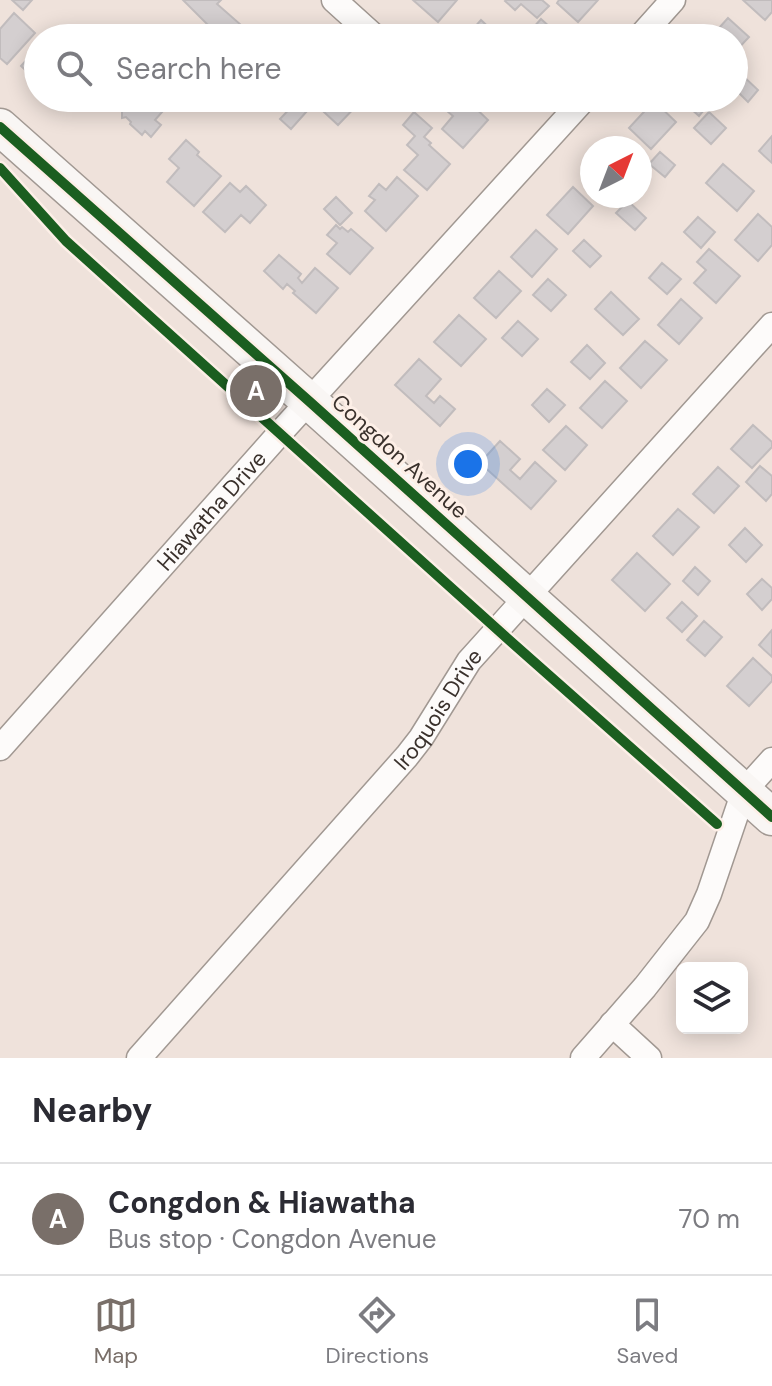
<!DOCTYPE html>
<meta charset="utf-8">
<style>
:root{--surface:#fff;--page:#f2f2f3;--text:#2b2b33;--muted:#7c7c81;--line:#e1e1e2;--accent:#796f69}
body{margin:0;font-family:"DM Sans",sans-serif;background:var(--page);color:var(--text)}
.controls{position:absolute;right:24px;bottom:24px;display:grid;overflow:hidden;border-radius:12px;box-shadow:0 4px 20px #0003}
.controls button{width:72px;height:72px;display:grid;place-items:center;padding:0;border:0;border-bottom:2px solid var(--line);background:var(--surface);color:var(--text);font:40px sans-serif}
.compass{position:absolute;left:580px;top:136px;width:72px;height:72px;border-radius:50%;background:var(--surface);box-shadow:0 4px 20px #0003;rotate:42deg}
.you{position:absolute;left:468px;top:464px;width:28px;height:28px;margin:-20px;border:6px solid #fff;border-radius:50%;background:#1a73e8;box-shadow:0 0 0 12px #1a73e833}
.badge{display:grid;place-items:center;width:52px;height:52px;border-radius:50%;background:var(--accent);color:#fff;font-size:26px;font-weight:700}
.pin{position:absolute;translate:-50% -50%;border:4px solid #fff;box-shadow:0 2px 8px #0006}
.list{margin:0;padding:0;list-style:none}
h2{display:flex;justify-content:space-between;align-items:center;height:104px;margin:0;padding:0 32px;font-size:34px}
h2 small{font-size:26px;font-weight:400;color:var(--muted)}
.list li{display:grid;grid-template-columns:52px 1fr auto;gap:24px;align-items:center;box-sizing:border-box;height:112px;padding:0 32px;border-top:2px solid var(--line)}
.list b{display:block;font-size:30px;white-space:nowrap}
.list p{margin:0;font-size:26px;white-space:nowrap;color:var(--muted)}
.list em{font-size:26px;font-style:normal;color:var(--muted)}
.icon{flex:none;width:44px;height:44px;fill:none;stroke:currentColor;stroke-width:2;stroke-linecap:round;stroke-linejoin:round}
.map{position:relative;flex:none;width:772px;height:1058px;overflow:hidden}
.search{position:absolute;background:var(--surface);box-shadow:0 4px 20px #0003;left:24px;right:24px;top:24px;height:88px;display:flex;align-items:center;gap:20px;box-sizing:border-box;padding:0 28px;border-radius:44px;color:var(--muted);font-size:30px}
.sheet{height:216px;background:var(--surface)}
nav{display:flex;justify-content:space-around;align-items:center;box-sizing:border-box;height:112px;border-top:2px solid var(--line);background:var(--surface);font-size:22px;color:var(--muted)}
nav a{display:grid;justify-items:center;gap:4px}
nav .on{color:var(--accent)}
.map>svg:first-child{display:block}
.building{fill:#d4cfd0;stroke:#c1bcbd;stroke-width:2}
.lines{fill:none;stroke-linecap:round;stroke-linejoin:round}
.street-casing{stroke:#a19892;stroke-width:27}
.secondary-casing{stroke:#a19892;stroke-width:39}
.street{stroke:#fdfbfa;stroke-width:24}
.secondary{stroke:#f9f6f4;stroke-width:36}
.cycleway-casing{stroke:#fdefe7;stroke-width:15}
.cycleway{stroke:#1b5e20;stroke-width:10}
.labels{text-anchor:middle;stroke-width:6;stroke-linejoin:round;paint-order:stroke}
.street-label{font-size:22px;fill:#3a312c;stroke:#fdefe7}
</style>
<div class="map">
<svg width="772" height="1058" viewBox="0 0 772 1058">
<rect width="100%" height="100%" fill="#efe2db"/>
<path class="building" d="M12,0H32L23,10Z
M183,0H221L217,4L241,25L229,38H221Z
M413,0H457L438,22Z
M506,0H542L549,6L537,18L521,4L515,10L505,1Z
M559,0H598L578,22L557,3Z
M743,0H772V12L765,20Z
M14,13L35,33L7,64L0,58V29Z
M728,18L749,37L734,53V38H710Z
M541,19L562,38H524Z
M481,20L498,36L496,38H465Z
M38,47V92L29,84L34,78L21,66Z
M742,75L758,90L748,102L734,88V83Z
M134,98H170L161,108L163,111L155,120L161,125L151,137L145,131L142,135L130,124L131,122L126,117L122,118V109Z
M311,98H355L360,102L338,125L310,99Z
M679,98H700L708,105L699,116Z
M457,100L462,105L467,100L488,120L463,148L442,129L453,116L447,111Z
M654,101L676,122L651,149L629,128Z
M296,102L307,111L291,129L280,119Z
M414,112L432,128L424,137L431,143L429,145L450,164L427,190L404,170L418,155L407,145L415,136L403,125Z
M709,112L726,128L711,144L694,128Z
M772,136V163L759,151Z
M186,140L199,152L197,155L221,176L194,206L167,182L179,168L169,159Z
M660,152L675,165L665,177L649,164Z
M723,164L754,191L737,211L706,183Z
M397,177L418,196L386,231L365,211L375,200L369,196L379,184L386,190Z
M230,183L240,192L246,186L266,205L250,223L241,215L225,232L203,212Z
M573,187L593,206L568,234L547,215Z
M336,197L352,213L340,225L324,209Z
M628,201L646,218L635,230L616,213Z
M758,214L772,227V245L758,261L735,240Z
M698,217L715,232L701,248L684,232Z
M336,225L340,229L342,227L348,232L351,229L373,248L350,274L327,254L337,243L327,235Z
M536,230L557,249L532,277L511,257Z
M584,240L601,256L590,267L573,251Z
M709,249L740,276L716,303L694,283L706,270L697,262Z
M279,255L301,274L298,278L302,283L315,268L338,288L316,313L293,293L295,291L287,284L283,289L264,271Z
M662,263L681,279L667,294L649,278Z
M499,271L521,291L496,318L474,298Z
M548,279L566,295L551,311L533,295Z
M611,292L639,319L623,335L595,309Z
M681,299L702,318L679,344L658,325Z
M459,315L486,339L461,366L434,342Z
M518,321L538,339L522,356L502,338Z
M645,341L667,360L641,388L620,368Z
M587,345L605,363L590,379L571,362Z
M419,359L441,379L426,396L434,403L440,396L455,409L440,426L395,385Z
M605,381L627,401L602,428L580,408Z
M547,389L565,405L549,422L532,405Z
M753,425L772,442V447L752,468L731,449Z
M566,426L587,445L565,470L543,450Z
M500,441L520,459L510,470L520,479L535,462L556,481L531,509L480,463Z
M760,466L772,476V494L766,501L746,482Z
M718,467L739,486L714,513L693,494Z
M678,509L699,527L673,555L653,536Z
M745,528L762,545L746,562L729,545Z
M637,553L670,584L645,611L612,580Z
M695,567L710,581L698,595L683,581Z
M762,579L772,588V599L762,610L747,594Z
M682,602L697,616L682,632L667,618Z
M704,621L722,637L705,656L687,640Z
M772,630V657L759,645Z
M753,658L772,676V681L749,706L727,686Z"/>
<g class="lines">
<g class="street-casing">
<g id="street">
<path d="M334,0L376,38"/>
<path d="M639,38L673,0"/>
<path id="s1" d="M0,748L280,433L585,98"/>
<path d="M612,1024L649,1058"/>
<path id="s2" d="M139,1058L407,756L421,738L469,661L772,325"/>
<path d="M583,1058L645,987L697,921L709,894L744,791L772,760"/>
</g>
</g>
<g class="secondary-casing">
<path id="secondary" d="M0,127L310,402L772,817"/>
</g>
<use href="#street" class="street"/>
<use href="#secondary" class="secondary"/>
<g class="cycleway-casing">
<path id="cycleway" d="M0,127L310,402L772,817
M0,168L66,241L508,639L717,824"/>
</g>
<use href="#cycleway" class="cycleway"/>
</g>
<g class="labels">
<g class="street-label">
<text transform="translate(400 456) rotate(42)" y="8">Congdon Avenue</text>
<text dy="8" stroke="none"><textPath href="#s1" startOffset="318">Hiawatha Drive</textPath></text>
<text dy="8" stroke="none"><textPath href="#s2" startOffset="460">Iroquois Drive</textPath></text>
</g>
</g>
</svg>
<div class="controls">
<button><svg class="icon" aria-label="layers" viewBox="0 0 24 24"><path d="M12 4l9 5-9 5-9-5zM3 14l9 5 9-5"/></svg></button>
</div>
<svg class="compass" viewBox="-18 -18 36 36"><path d="M0-13l5 13h-10z" fill="#e53935"/><path d="M0 13l5-13h-10z" fill="#7c7c81"/></svg>
<div class="you"></div>
<div class="pin badge" style="left:256px;top:391px">A</div>
<div class="search"><svg class="icon" aria-label="search" viewBox="0 0 24 24"><circle cx="10" cy="10" r="6"/><path d="M15 15l6 6"/></svg>Search here</div>
</div>
<section class="sheet">
<h2>Nearby<small></small></h2>
<ul class="list">
<li><span class="badge">A</span><div><b>Congdon &amp; Hiawatha</b><p>Bus stop · Congdon Avenue</p></div><em>70 m</em></li>
</ul>
</section>
<nav>
<a class="on"><svg class="icon" aria-label="map" viewBox="0 0 24 24"><path d="M3 6l6-2 6 2 6-2v14l-6 2-6-2-6 2zM9 4v14M15 6v14"/></svg>Map</a>
<a><svg class="icon" aria-label="directions" viewBox="0 0 24 24"><path d="M12 3l9 9-9 9-9-9zM9 14v-3h6M13 9l2 2-2 2"/></svg>Directions</a>
<a><svg class="icon" aria-label="saved" viewBox="0 0 24 24"><path d="M7 4h10v16l-5-4-5 4z"/></svg>Saved</a>
</nav>
